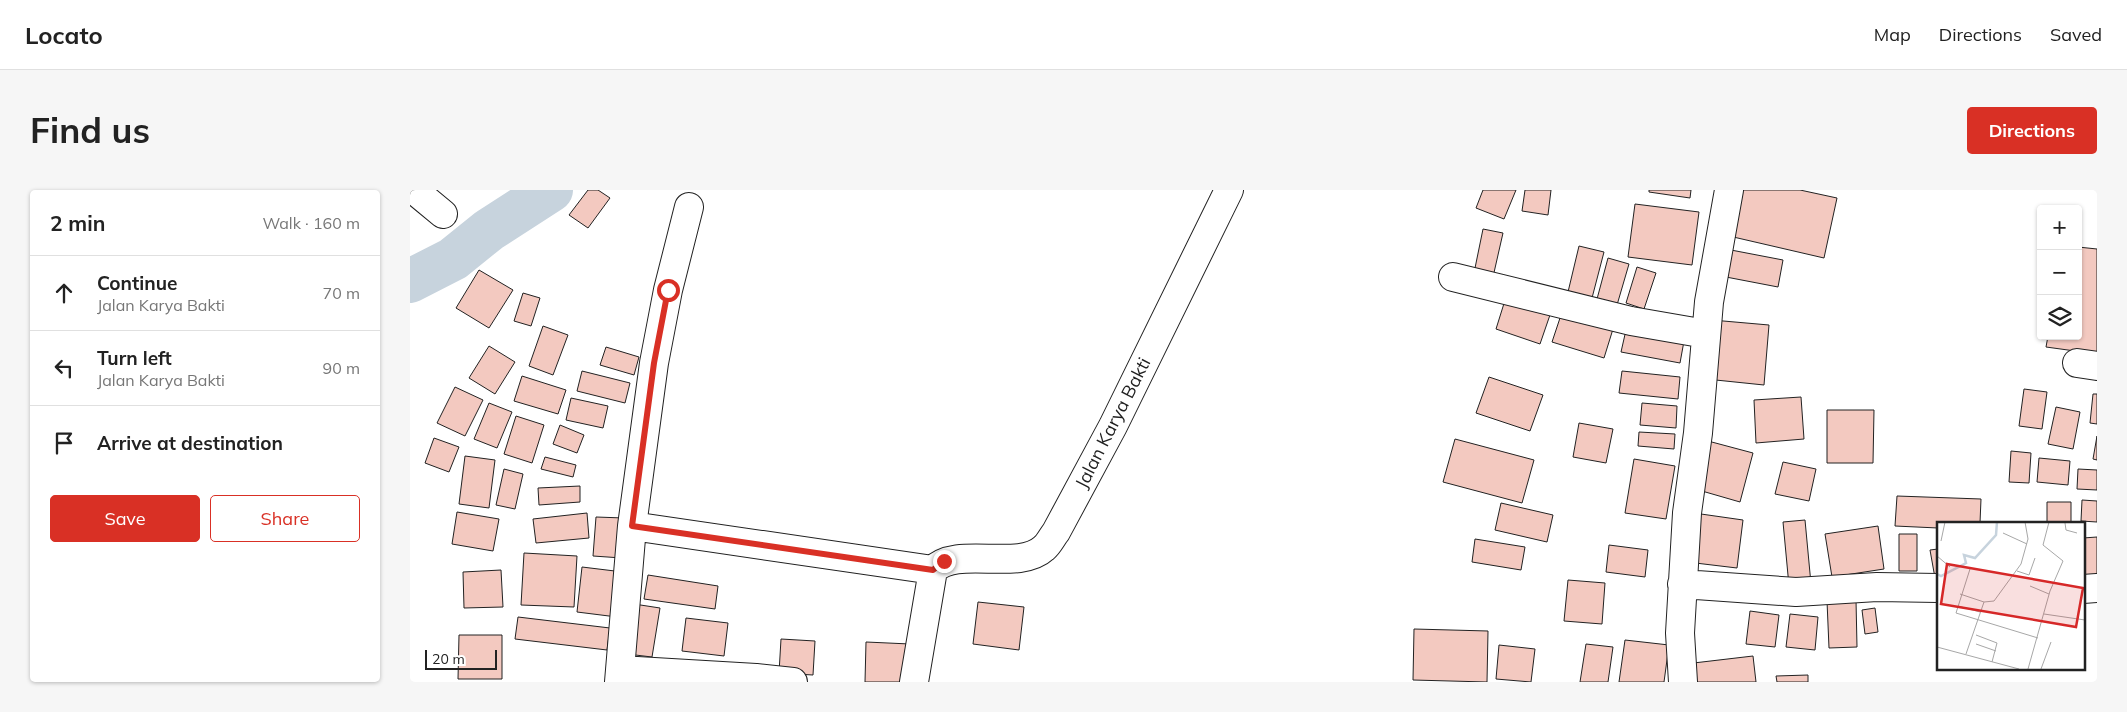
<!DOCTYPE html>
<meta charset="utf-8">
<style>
:root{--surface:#fff;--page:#f6f6f6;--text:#222;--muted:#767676;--line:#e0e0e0;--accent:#d93025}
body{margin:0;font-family:Mulish,sans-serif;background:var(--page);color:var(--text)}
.controls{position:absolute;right:15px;top:15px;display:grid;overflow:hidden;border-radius:5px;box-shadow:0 1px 4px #0004}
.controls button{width:45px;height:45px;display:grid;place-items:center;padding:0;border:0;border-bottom:1px solid var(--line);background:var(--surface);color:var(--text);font:25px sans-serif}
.scale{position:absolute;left:15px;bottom:12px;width:72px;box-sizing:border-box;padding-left:5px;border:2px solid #222;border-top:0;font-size:14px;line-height:18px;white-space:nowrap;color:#222;-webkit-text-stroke:4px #fff;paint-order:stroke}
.stop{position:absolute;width:15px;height:15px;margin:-11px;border:4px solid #d93025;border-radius:50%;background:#fff}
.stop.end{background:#d93025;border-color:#fff;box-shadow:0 1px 5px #0008}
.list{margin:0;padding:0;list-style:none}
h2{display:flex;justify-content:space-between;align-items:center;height:65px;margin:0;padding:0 20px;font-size:21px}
h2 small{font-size:16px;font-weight:400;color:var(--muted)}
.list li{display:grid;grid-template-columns:32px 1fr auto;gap:15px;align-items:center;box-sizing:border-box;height:75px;padding:0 20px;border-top:1px solid var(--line)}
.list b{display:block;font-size:19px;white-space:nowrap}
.list p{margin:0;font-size:16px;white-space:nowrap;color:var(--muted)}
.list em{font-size:16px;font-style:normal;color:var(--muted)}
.actions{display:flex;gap:10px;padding:15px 20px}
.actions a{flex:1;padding:11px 0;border:1px solid var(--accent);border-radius:5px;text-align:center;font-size:18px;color:var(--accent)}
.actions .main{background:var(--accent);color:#fff}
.icon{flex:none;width:28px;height:28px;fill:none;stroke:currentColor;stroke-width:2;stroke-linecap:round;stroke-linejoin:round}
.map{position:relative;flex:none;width:1687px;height:492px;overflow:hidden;border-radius:5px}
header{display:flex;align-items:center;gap:30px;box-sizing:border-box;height:70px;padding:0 25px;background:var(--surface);border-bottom:1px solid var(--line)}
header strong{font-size:24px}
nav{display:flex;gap:28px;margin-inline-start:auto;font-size:18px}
.intro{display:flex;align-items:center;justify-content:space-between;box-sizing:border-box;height:120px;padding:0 30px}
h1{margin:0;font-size:35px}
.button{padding:12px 22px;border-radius:5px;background:var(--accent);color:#fff;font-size:18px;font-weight:700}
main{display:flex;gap:30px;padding:0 30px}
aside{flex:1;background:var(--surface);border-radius:5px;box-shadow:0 1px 4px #0004}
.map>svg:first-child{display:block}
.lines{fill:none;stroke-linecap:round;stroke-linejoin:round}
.river{stroke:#c7d3dd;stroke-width:44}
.building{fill:#f3c9c0;stroke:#222}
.minor-casing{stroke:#222;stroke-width:30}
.minor{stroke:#fff;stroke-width:28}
.route{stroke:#d93025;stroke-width:6}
.labels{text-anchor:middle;stroke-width:4;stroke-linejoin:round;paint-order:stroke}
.street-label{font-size:18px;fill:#222;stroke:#fff}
.inset-river{fill:none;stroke:#c7d3dd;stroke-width:2.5}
.inset-road{fill:none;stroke:#a7a7a7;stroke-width:1}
.view{fill:#d62828;fill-opacity:0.15;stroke:#d62828;stroke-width:2.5}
.inset-edge{fill:none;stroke:#222;stroke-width:2.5}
</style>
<header>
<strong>Locato</strong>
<nav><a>Map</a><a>Directions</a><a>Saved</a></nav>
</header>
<div class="intro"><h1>Find us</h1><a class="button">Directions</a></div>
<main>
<aside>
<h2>2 min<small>Walk · 160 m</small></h2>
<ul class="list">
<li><svg class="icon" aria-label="ahead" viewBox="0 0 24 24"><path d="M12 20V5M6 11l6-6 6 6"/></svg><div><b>Continue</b><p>Jalan Karya Bakti</p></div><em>70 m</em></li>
<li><svg class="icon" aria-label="left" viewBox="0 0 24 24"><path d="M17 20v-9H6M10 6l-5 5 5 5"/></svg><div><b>Turn left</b><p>Jalan Karya Bakti</p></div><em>90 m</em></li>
<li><svg class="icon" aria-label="arrive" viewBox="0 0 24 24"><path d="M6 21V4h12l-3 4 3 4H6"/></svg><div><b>Arrive at destination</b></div></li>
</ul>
<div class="actions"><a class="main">Save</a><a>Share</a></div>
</aside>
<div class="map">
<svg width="1687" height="492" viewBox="0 0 1687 492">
<rect width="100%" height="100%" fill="#fff"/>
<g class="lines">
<path class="river" d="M0,91L43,69L79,40L141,0"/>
</g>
<path class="building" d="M178,0H188L200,8L178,38L159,25Z
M1073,0H1106L1094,29L1066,18Z
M1115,0H1141L1138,25L1112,21Z
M1239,0H1281L1280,8L1239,2Z
M1330,0H1390L1427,8L1414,68L1319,46Z
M1225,14L1289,22L1282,75L1218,67Z
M1073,39L1093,43L1083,87L1064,83Z
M1169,56L1194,62L1182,108L1158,102Z
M1668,57L1687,59V164L1636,157L1638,146H1668Z
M1321,60L1373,70L1368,97L1316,87Z
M1198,68L1219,74L1207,115L1187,109Z
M1227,77L1246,83L1234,119L1216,113Z
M69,80L103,100L79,138L46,118Z
M113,103L130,108L121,136L104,131Z
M1096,107L1141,122L1130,154L1086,139Z
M1152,122L1203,139L1194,168L1142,152Z
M1302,130L1359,135L1354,195L1296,189Z
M133,136L158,145L143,185L119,176Z
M1216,140L1274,151L1270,173L1211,162Z
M79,156L105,172L85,204L59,188Z
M196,157L229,167L224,185L190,175Z
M172,181L220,193L215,213L167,201Z
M1212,181L1270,187L1268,209L1209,203Z
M112,186L156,200L148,224L104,211Z
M1079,187L1133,205L1120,241L1066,223Z
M45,197L73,210L55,246L27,233Z
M1614,199L1637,202L1632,239L1609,236Z
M1683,204H1687V234L1680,233Z
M1391,207L1394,249L1346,253L1344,210Z
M161,208L198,216L193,238L156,230Z
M79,213L102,222L87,258L64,249Z
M1232,213L1267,216L1266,238L1230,235Z
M1646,217L1670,222L1663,259L1638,254Z
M1417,220H1464L1463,273H1417Z
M106,226L134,235L122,273L94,264Z
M1169,233L1203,239L1196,273L1163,267Z
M150,235L174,245L167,263L143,254Z
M1229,242L1265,244L1264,259L1228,256Z
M1687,246V270L1683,269Z
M24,248L49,257L39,282L15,273Z
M1045,249L1124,270L1112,313L1033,292Z
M1298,251L1343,263L1330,312L1285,299Z
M1601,261L1621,263L1619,293L1599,292Z
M55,266L85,270L79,318L49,314Z
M135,267L166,275L163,287L131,279Z
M1629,268L1660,271L1658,295L1627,292Z
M1224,269L1265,276L1256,329L1215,323Z
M1373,272L1406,279L1399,311L1365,304Z
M94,279L113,284L105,319L86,315Z
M1668,279L1687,280V300L1667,299Z
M170,296V312L129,315L128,298Z
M1487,306L1571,309L1570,333H1528V338L1485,336Z
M1672,310L1687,311V332L1671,331Z
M1637,312H1661V333H1637Z
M1091,313L1143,325L1137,352L1085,340Z
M47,322L89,329L83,361L42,354Z
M177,323L179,348L126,353L123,329Z
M1284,323L1333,330L1327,378L1277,372Z
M186,327L214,328L212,368L183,366Z
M1395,330L1401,394L1379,396L1373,332Z
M1468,336L1474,379L1422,387L1415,344Z
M1489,344H1507V381H1489Z
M1687,347V389L1673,390V348Z
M1065,349L1115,357L1111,380L1062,372Z
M1199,355L1238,360L1235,387L1196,382Z
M1528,359V387L1525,388L1520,360Z
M114,363L167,366L164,417L111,415Z
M172,377L213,382L207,427L167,422Z
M91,380L93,417L54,418L53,382Z
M238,385L308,396L305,419L234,409Z
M1158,390L1195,393L1192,434L1154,431Z
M1446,410L1447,457L1419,458L1417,411Z
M568,412L614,417L609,460L563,454Z
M224,414L250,418L242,467L217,464Z
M1465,418L1468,442L1455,444L1452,420Z
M1340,421L1369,425L1365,457L1336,454Z
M1380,424L1408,427L1405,460L1376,457Z
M108,427L200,438L197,460L105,449Z
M276,428L318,433L314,466L272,461Z
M1004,439L1078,441L1077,492L1003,490Z
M49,445H92V489H48Z
M371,449L405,451L403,485L369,483Z
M1215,450L1259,455L1254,492H1209Z
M456,452L500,454L499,492H455Z
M1176,454L1203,457L1198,492H1170Z
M1089,455L1125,459L1121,492L1086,489Z
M1343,466L1346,492H1278L1275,474Z
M1398,485V492H1367L1366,486Z"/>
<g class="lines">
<g class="minor-casing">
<path id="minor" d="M4,0L33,24
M1043,87L1221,131L1296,144
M1667,173L1687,176
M222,336L523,380
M1272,394L1386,402L1467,397L1528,398
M1673,399L1687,398
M210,480L346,488L383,492
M209,492L222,336L244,173L258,100L279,17
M504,492L523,380C547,355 608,382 634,358C639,354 642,347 646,342L703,236L819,0
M1273,492L1270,443L1277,323L1288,243L1299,112L1319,0"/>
</g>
<use href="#minor" class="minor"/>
</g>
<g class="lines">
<path class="route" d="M258,100L244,173L222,336L523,380L534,371"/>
</g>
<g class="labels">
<g class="street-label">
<text transform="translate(703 233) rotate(-63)" y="6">Jalan Karya Bakti</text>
</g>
</g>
<g transform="translate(1527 332)">
<rect width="148" height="148" fill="#fff"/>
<path class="inset-river" d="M0,52L4,54L29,41L27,33L38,36L59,13L60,0"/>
<path class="inset-road" d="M128,1L129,8L140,11M66,11L90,22M4,19L8,0M0,34L13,45M33,47L19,91L101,116M80,49L92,53L98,36M93,64L112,72M23,72L47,80M21,84L43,90M107,92L148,98M39,113L60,121L55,140M39,122L59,129M0,125L82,147M29,132L47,80L57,79L84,42L91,17L88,0M91,147L113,69L126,39L106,23L112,0M104,147L114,120"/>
<path class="view" d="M10,42L146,66L139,105L4,82Z"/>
<rect width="148" height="148" class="inset-edge"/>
</g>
</svg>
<div class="controls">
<button>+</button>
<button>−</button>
<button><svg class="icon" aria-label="layers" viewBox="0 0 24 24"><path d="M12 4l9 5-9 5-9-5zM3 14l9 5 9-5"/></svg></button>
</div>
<div class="scale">20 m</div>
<div class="stop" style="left:258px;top:100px"></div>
<div class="stop end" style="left:534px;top:371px"></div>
</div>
</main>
